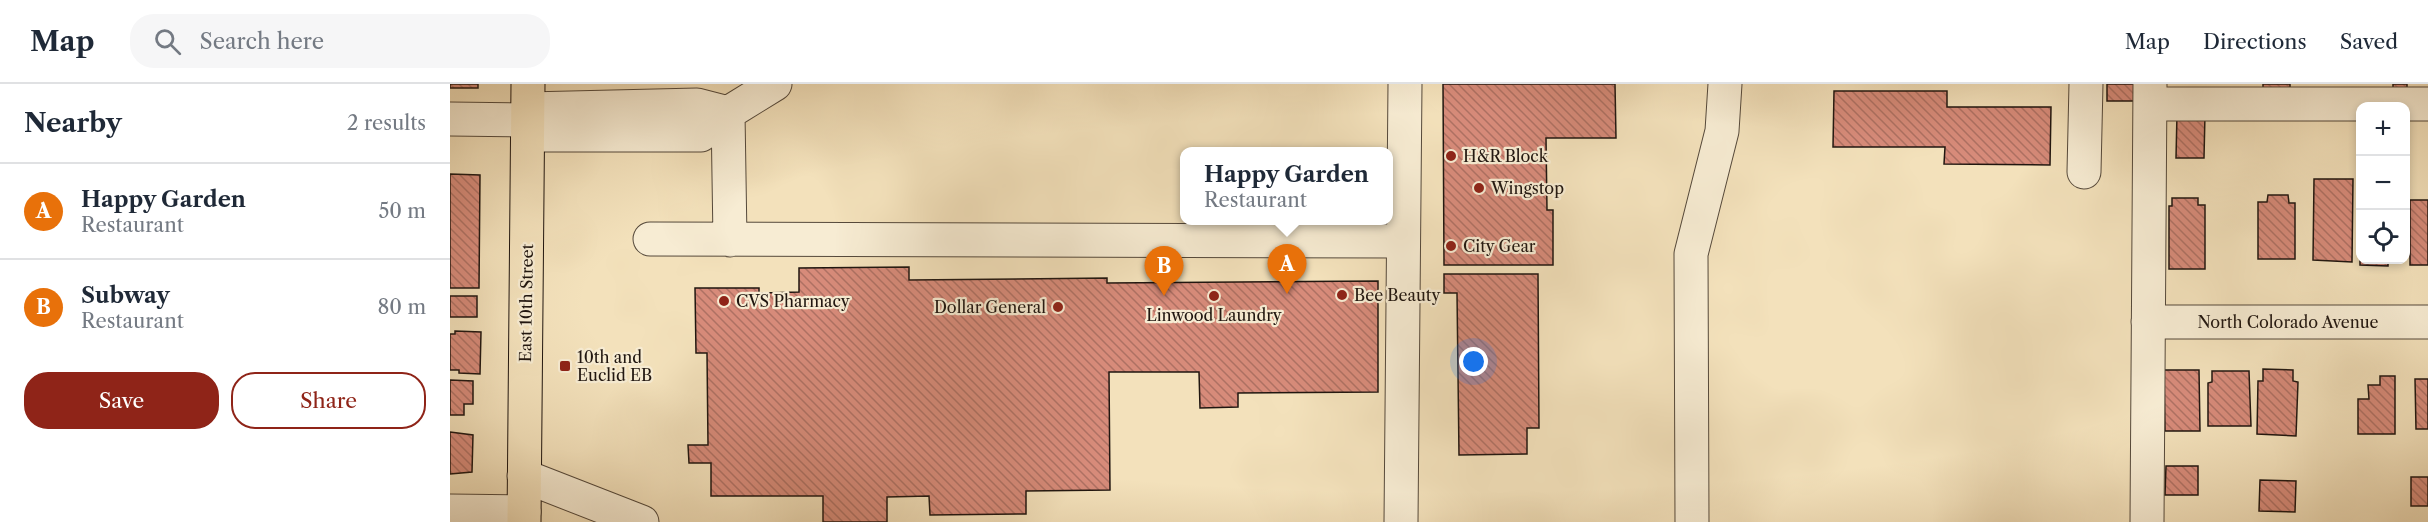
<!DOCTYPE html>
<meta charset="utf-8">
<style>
:root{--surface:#fff;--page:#f6f6f7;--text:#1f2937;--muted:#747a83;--line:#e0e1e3;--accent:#8f2418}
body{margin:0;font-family:"Libre Caslon Text",serif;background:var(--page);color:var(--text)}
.controls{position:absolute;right:18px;top:18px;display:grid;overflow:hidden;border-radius:12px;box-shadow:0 3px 9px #0003}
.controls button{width:54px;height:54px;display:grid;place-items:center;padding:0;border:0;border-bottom:2px solid var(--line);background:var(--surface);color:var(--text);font:30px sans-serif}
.you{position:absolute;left:1024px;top:278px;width:21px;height:21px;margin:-15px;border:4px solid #fff;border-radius:50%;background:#1a73e8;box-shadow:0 0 0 9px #1a73e833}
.badge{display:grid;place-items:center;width:39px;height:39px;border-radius:50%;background:var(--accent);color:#fff;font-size:20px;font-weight:700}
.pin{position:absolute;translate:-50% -50px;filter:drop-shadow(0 2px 3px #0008)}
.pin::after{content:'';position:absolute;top:32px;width:21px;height:18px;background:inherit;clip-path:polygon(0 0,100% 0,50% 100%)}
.popup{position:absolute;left:730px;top:63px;width:213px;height:78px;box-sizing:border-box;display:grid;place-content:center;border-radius:12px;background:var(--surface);filter:drop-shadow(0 2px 4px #0005);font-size:20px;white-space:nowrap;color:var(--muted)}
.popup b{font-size:22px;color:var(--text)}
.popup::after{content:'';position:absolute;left:50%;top:100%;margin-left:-12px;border:12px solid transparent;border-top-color:var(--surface)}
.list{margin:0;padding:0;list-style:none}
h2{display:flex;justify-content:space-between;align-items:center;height:78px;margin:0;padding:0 24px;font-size:26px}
h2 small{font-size:20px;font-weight:400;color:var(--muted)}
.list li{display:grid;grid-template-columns:39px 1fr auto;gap:18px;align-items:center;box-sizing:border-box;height:96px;padding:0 24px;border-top:2px solid var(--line)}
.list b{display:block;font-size:22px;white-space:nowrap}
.list p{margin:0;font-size:20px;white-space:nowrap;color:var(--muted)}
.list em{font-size:20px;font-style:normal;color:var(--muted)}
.actions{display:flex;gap:12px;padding:18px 24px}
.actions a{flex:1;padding:14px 0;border:2px solid var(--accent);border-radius:24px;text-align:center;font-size:21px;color:var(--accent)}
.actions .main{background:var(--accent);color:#fff}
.icon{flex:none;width:33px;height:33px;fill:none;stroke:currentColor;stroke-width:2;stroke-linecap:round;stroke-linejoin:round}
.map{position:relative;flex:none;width:1978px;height:438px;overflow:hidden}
header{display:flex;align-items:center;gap:36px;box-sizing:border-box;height:84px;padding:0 30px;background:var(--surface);border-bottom:2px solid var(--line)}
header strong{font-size:28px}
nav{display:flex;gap:33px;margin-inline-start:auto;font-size:21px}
.search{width:420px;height:54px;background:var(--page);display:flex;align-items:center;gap:15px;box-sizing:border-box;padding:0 21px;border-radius:24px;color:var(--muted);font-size:22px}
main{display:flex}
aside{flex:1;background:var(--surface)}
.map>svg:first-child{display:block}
.building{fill:url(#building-back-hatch);stroke:#201610;stroke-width:1.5}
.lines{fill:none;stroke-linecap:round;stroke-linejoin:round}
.minor-casing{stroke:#55493b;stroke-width:35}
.major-casing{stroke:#201610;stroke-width:35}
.minor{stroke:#f7ecd3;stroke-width:33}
.major{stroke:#f3e1bb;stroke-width:33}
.poi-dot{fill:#8f2418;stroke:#f7ecd3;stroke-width:2}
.labels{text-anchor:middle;stroke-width:4.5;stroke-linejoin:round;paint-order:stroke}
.poi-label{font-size:16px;fill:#201610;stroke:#f7ecd3;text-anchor:start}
.street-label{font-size:16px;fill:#201610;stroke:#f7ecd3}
</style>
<header>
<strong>Map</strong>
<div class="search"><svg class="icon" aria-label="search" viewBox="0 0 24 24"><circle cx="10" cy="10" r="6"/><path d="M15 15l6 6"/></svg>Search here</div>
<nav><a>Map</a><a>Directions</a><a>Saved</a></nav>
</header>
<main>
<aside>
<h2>Nearby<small>2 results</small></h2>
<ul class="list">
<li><span class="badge" style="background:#e8710a">A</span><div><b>Happy Garden</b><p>Restaurant</p></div><em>50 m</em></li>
<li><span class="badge" style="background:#e8710a">B</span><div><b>Subway</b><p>Restaurant</p></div><em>80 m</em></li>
</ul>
<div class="actions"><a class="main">Save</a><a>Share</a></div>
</aside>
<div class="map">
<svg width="1978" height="438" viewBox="0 0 1978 438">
<defs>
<pattern id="building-back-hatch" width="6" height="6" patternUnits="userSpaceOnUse" patternTransform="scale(1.5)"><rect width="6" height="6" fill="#d78b7a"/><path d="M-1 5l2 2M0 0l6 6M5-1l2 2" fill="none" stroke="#ae7163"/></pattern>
</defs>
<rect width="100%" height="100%" fill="#f3e1bb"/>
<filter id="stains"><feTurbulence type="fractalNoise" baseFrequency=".00333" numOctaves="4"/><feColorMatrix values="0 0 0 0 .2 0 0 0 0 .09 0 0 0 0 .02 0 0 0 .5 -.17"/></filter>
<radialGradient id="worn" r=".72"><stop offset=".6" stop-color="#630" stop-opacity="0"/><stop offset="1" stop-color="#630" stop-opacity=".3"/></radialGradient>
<path class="building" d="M0,0H28V4H0Z
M993,0H1165L1166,54H1096L1097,126H1103V181H994Z
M1657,0H1688L1687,17H1657Z
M1813,0H1840V5L1813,6Z
M1943,0H1957V6H1943Z
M1384,7H1497V23H1601L1600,81L1494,80L1495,63H1383Z
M1727,30H1755L1754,74H1726Z
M0,90L30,91L29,204H0Z
M1864,95H1903L1902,178L1863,176Z
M1818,111H1838L1839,119H1845V175H1808V118H1817Z
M1722,114H1748V121H1755V185H1719V122H1722Z
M1960,116H1978V181H1960Z
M1910,143V176H1938V182L1910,181Z
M459,183V196L657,194V199L928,197V308L788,309V323L750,324L749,288H659L660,406L576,407V430L480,431L479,412L437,413V438H373V412H261V379H239L238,361H258L257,269H246L245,204H309V209L349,208V184Z
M994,190H1088L1089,344H1077V370L1009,371L1007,209H994Z
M0,212H27V233H0Z
M5,247L31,248L30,290L9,289V286H0V250H5Z
M1813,285L1843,286V297L1848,298L1846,352L1807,350L1808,297H1813Z
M1714,286H1749L1750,347H1715Z
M1762,287H1799L1801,342H1758V299L1762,298Z
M1930,292H1945V350H1908V315H1919L1918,301H1930Z
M1965,295H1978V345H1966Z
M0,296L23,297V320H14V331H0Z
M0,348L23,351L22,388L0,390Z
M1716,382H1748V411H1715Z
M1961,393H1978V422H1961Z
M1810,396L1846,397L1845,428L1809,427Z"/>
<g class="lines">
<g class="minor-casing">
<path id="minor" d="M1700,20H1978
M78,25L247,21L278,29
M278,29L280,156
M0,35L78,36
M78,51H251L278,29L325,0
M1634,88L1636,0
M200,155L953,157
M1698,238H1978
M74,392L192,438
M0,427L74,428
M951,438L955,0
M1242,438L1241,170L1272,47L1275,0
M1697,438L1700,0"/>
</g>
<g class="major-casing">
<path id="major" d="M74,438L78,0"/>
</g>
<use href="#minor" class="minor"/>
<use href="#major" class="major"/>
</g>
<g class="poi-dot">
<circle cx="1001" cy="72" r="6"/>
<circle cx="1029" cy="104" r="6"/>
<circle cx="1001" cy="162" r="6"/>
<circle cx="892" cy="211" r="6"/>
<circle cx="764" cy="212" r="6"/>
<circle cx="274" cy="217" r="6"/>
<circle cx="608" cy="223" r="6"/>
<rect x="109" y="276" width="12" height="12" rx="3"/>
</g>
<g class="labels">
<g class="poi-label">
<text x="1013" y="78">H&amp;R Block</text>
<text x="1041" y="110">Wingstop</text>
<text x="1013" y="168">City Gear</text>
<text x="904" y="217">Bee Beauty</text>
<text x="286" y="223">CVS Pharmacy</text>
<text x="596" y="229" text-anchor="end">Dollar General</text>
<text x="764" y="237" text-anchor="middle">Linwood Laundry</text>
<text x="127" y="279">10th and<tspan x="127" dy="18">Euclid EB</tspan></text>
</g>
<g class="street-label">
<text transform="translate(76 219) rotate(-89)" y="6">East 10th Street</text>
<text x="1838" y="244">North Colorado Avenue</text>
</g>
</g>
<rect width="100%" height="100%" filter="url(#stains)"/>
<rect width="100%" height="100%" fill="url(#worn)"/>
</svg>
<div class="controls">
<button>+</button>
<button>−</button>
<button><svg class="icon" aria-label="locate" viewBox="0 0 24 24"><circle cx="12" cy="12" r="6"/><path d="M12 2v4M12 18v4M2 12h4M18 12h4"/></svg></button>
</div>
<div class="you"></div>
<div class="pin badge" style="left:837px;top:210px;background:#e8710a">A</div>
<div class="popup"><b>Happy Garden</b>Restaurant</div>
<div class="pin badge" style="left:714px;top:212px;background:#e8710a">B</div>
</div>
</main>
